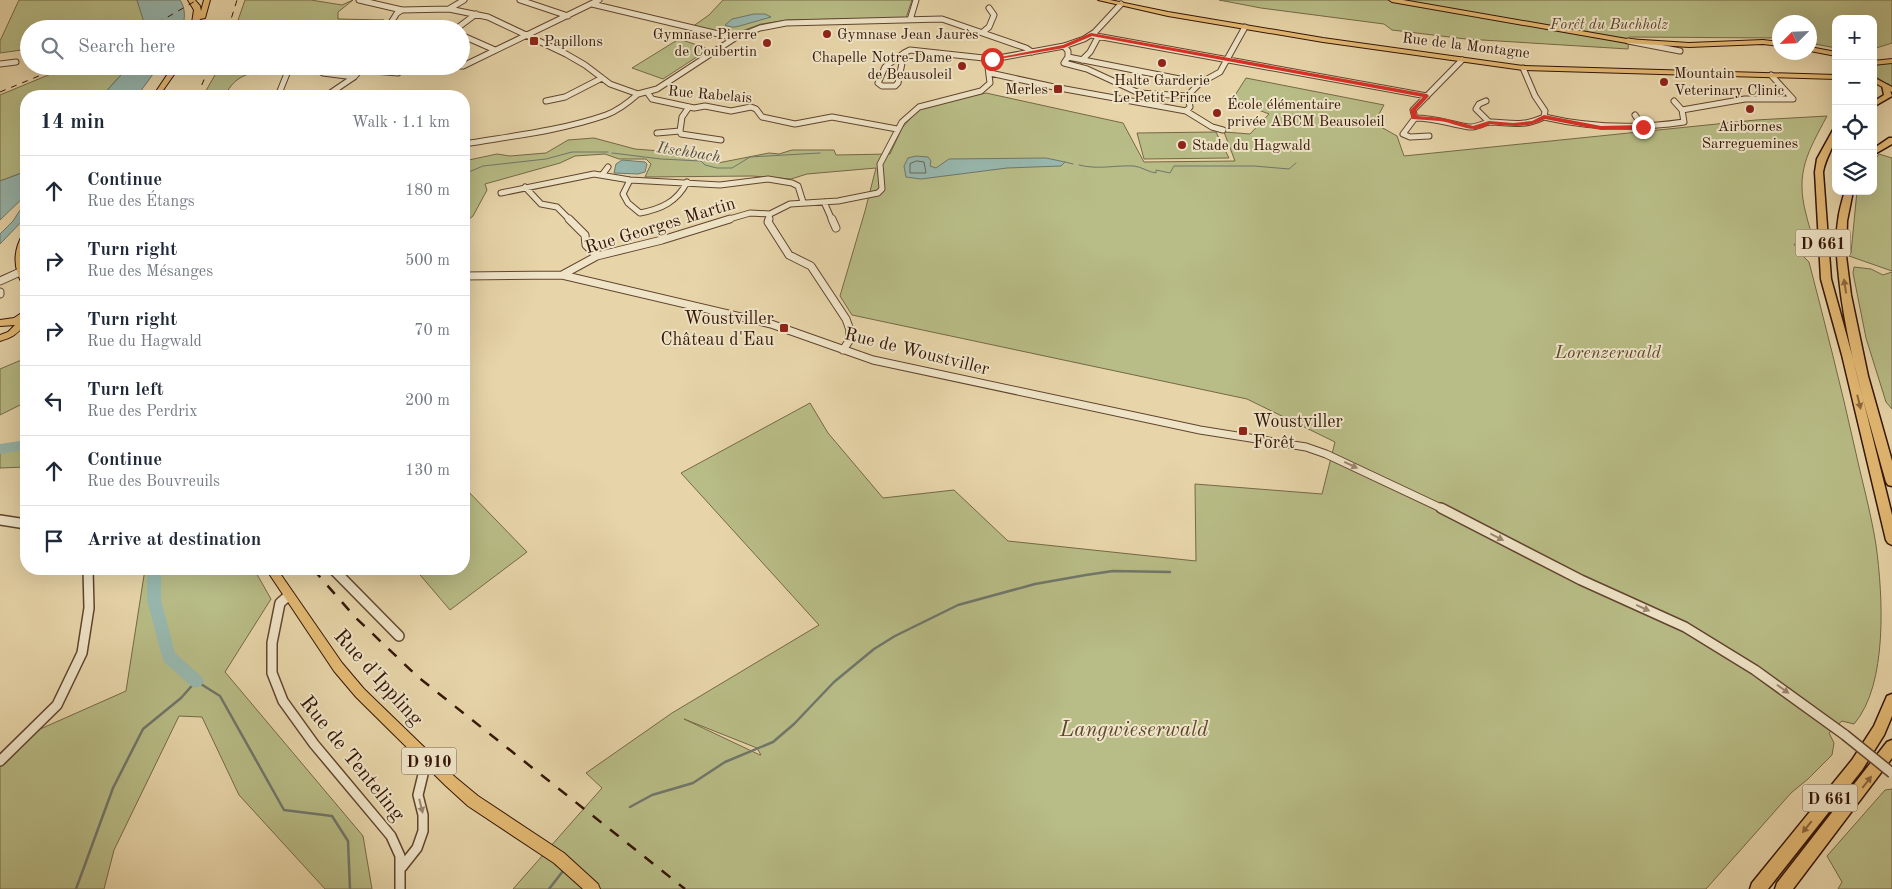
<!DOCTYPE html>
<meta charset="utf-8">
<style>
:root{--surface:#fff;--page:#f6f6f7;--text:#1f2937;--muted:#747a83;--line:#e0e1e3}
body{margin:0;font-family:"Old Standard TT",serif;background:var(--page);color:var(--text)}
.controls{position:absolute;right:15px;top:15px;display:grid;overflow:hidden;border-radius:10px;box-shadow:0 5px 20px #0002}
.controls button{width:45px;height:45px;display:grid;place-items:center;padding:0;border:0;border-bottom:1px solid var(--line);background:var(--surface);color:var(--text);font:25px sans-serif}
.compass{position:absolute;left:1772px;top:15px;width:45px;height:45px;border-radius:50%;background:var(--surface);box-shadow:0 5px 20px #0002;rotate:246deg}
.stop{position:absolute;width:15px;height:15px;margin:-11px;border:4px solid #d93025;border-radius:50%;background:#fff}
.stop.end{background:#d93025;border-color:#fff;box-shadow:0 1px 5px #0008}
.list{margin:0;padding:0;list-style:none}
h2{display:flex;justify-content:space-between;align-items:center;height:65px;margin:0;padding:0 20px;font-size:21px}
h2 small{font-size:16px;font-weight:400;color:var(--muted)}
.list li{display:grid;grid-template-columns:32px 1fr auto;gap:15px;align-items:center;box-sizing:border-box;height:70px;padding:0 20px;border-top:1px solid var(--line)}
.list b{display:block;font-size:19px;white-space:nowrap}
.list p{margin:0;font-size:16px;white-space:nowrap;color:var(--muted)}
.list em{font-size:16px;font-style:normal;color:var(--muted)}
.icon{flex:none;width:28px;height:28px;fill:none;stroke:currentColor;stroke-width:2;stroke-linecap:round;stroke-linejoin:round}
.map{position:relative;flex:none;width:1892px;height:889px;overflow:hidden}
.search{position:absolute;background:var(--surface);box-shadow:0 5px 20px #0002;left:20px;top:20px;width:450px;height:55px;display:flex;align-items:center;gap:12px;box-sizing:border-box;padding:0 18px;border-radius:28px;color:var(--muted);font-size:19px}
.panel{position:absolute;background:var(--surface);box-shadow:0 5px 20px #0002;left:20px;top:90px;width:450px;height:485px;border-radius:20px}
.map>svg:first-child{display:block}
.green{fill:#b8bc86;stroke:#766846;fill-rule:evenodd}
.water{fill:#98b8af;stroke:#70766b}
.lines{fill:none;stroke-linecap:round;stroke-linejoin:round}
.shore{stroke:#66665a;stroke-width:1}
.stream-far1{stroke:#70766b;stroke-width:1}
.stream{stroke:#70766b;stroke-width:2.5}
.river{fill:#98b8af;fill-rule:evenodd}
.minor-far2-casing{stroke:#61442f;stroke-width:7}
.minor-far1-casing{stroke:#61442f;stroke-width:9}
.minor-casing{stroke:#61442f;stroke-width:12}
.major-casing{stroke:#341406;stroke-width:2}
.highway-casing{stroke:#341406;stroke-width:3}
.minor-far2{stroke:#efe4c7;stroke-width:5}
.minor-far1{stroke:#efe4c7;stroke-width:7}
.minor{stroke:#efe4c7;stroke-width:9}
.major{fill:#e4ba74;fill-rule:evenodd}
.highway{fill:#e4ba74;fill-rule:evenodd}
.rail-far1{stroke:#341406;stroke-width:1;stroke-dasharray:6 6;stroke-linecap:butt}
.rail{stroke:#341406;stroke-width:2.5;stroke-dasharray:11 11;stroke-linecap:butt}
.minor-bridge-casing{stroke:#61442f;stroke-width:12;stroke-linecap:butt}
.minor-bridge{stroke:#efe4c7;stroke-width:9}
.oneway{fill:#8c673d}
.oneway2{fill:#9b8670}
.route{fill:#d93025}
.poi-dot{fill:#8f2418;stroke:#efe4c7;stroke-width:2}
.labels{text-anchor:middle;stroke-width:4;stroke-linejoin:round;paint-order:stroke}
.far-park-label{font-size:15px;font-style:italic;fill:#5c462c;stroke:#efe4c7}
.far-poi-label{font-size:15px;fill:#341406;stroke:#efe4c7;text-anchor:start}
.far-street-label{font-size:15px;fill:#341406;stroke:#efe4c7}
.far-water-label{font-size:16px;font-style:italic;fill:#574d41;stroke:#efe4c7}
.shield{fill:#efe4c7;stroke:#6c5240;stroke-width:1}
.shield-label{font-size:16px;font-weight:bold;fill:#341406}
.street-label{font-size:18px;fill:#341406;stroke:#efe4c7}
.poi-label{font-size:18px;fill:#341406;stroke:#efe4c7;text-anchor:end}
.park-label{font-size:18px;font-style:italic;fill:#5c462c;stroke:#efe4c7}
.near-street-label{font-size:21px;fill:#341406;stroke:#efe4c7}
.near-park-label{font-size:21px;font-style:italic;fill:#5c462c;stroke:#efe4c7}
</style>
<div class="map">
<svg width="1892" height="889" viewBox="0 0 1892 889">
<rect width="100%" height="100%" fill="#e7d5a9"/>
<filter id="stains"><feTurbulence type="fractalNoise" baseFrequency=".004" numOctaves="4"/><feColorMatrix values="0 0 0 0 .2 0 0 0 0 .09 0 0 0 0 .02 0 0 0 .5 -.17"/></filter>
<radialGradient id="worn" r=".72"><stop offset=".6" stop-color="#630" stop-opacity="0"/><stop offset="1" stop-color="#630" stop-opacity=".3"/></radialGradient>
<path class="green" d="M19,0H137L146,26L140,29H29V49L0,53V41Z
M245,0H311L342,5L353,0L338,12V19L384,20L295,29H235Z
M723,0H912L906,18L788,20L761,24L731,35L692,27L709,15Z
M1219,0H1892V43L1873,49V19H1836V48L1810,43V22H1780L1779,38L1629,37L1628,49L1466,39L1392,30L1384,24L1261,8Z
M679,39L709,49L663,79L632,68Z
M1892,63V87L1873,75V67L1880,64Z
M70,66H129L102,96H26V170L19,174L0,181V95Z
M220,66H270C249,75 235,74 225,96H203Z
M1246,78L1384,105L1374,123L1397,136L1404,156L1756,120L1827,116C1808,152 1795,172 1806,214C1809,225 1810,233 1818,242L1813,245L1794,244L1798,251L1809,262C1825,324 1841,386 1855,449C1862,481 1871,513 1876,545C1883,595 1888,685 1854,724L1842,721L1829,733L1834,743L1832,755L1808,779L1791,793L1706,889H513L602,788L586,773L672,713L819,625L681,473L810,403L828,433L883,498L954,490L1008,541L1196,561L1195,484L1322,494L1335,442L1247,399L852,315L840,296L865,211L876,168L807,174L791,179L752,176L645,177L651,164L646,159H619L605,154L575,156L560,163L485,184L487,190L473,216L464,223V161L497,154L510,156L546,153L568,140L594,138L635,149L674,152L718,163L769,153L779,154L792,150H834L836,155L890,154L902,128L918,110L933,104L986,93L1123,123L1144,162L1235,161L1224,132L1250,134L1269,114L1232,100ZM684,719L757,748L761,755H760Z
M1216,132L1229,158L1144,159L1137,133Z
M1879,154L1892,158V271L1849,256L1851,253L1857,191H1873V163Z
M1854,267L1871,269L1883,275L1892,272V409L1886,402L1866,338L1853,273Z
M26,358V402L0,415V369Z
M26,445V467L0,468V449Z
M464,487L527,552L450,610L415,569H464Z
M145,569H254L271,599L225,672L363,836L372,889H325L239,795L202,717L179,716L114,850L104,889H0V761L29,734L126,691Z
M1892,789V889H1838L1842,882L1827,856L1885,790Z"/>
<path class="water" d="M137,0H180C186,9 185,19 182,29H146Z
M754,14H765L771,17L736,27H731L725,25L732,19Z
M129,66H159L137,96H102Z
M916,156L928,157L931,161L930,166L936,168L949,159L1046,158L1065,162L1061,166L1007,168L921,179L906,177L904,166L908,158Z
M622,160L645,162L647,164L645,172L638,174L614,173L616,164Z
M26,170V195L0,220V181L19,174Z
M26,201V217L0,244V234L13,221Z"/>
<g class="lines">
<path class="shore" d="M917,161L924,162L926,173H910V164Z"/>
<path class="stream-far1" d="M612,153L661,159L701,161L705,165L717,168H732L750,157L820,153
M1065,162L1073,164
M1079,165C1098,170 1115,165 1134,166C1142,167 1148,172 1156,173V170L1170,173L1174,166H1254L1289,169L1296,163
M464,174L483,166L546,159L572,152H608"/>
<path class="stream" d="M630,807L652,795L693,783L725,762L773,742L794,724L834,682L874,649L895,636L958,605L1035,584L1086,575L1113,571L1170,572
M76,889L113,788L143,729L181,698L196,681L220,696L284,810L332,816L348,841L350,889
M549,889L563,871"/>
<path class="river" d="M26,440V450L0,454V444Z
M147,569H161V600L175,653L201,676L204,681L201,686L196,688L191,686L164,662L162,657L147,600Z"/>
<g class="minor-far2-casing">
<path id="minor-far2" d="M359,0L402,10L449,9L488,17L566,54L585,65L610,84L638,94L657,89L735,38L760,28L786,23L942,19L1026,48L1032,52
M520,0L568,16
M592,4L735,38
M449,9L464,0
M910,20L916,0
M387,29L397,13L402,10
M456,29L476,14
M983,32L989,27L994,15L989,8
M461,35L495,50
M1091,35L1427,96
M1628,41L1680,51
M1064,46L1068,51V57L1200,83
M904,53L898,83L895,86H882L878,83L885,67Z
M904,53L910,50L993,59L1064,46L1084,39L1095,32L1121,4
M1068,57L1064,63L1087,69L1139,93L1187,96
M1082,60L1090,52L1098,37
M0,64L16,62
M312,66L323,73L354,77
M455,66H463L599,0
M1523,68L1535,96L1545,111L1544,117
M362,70L398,73L409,66
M990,73L1054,87L1186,111L1212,127L1223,130
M647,92L652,99L694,108L705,106L731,111L751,107L756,109L762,117L795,124L832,117L897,129
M278,96L290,66
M326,96L354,77L364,66
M546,101L565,97L602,78
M1486,101L1479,104L1476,109L1489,122
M1674,101L1682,110
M1186,111L1190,107L1188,95L1200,83L1220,72L1245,27
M1635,115L1643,127
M1544,117C1591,128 1636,129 1684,122L1682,110L1745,99H1793L1771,75
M1415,118C1436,118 1449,124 1469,127C1477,128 1484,122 1491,122C1512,123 1523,127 1544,117
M680,131L681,134L721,140
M657,133L680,131L682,117L689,107
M1429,136L1410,137L1403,134L1415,118L1413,110L1462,60
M464,144C511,136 560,131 606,115C617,111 629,102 638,94
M602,175L608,167
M630,180L623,194L628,203L640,213C661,209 677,202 687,182
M525,187L541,204L557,207L570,220
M501,193L594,174L630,180L720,185L768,179L792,183L798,186L803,202
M824,202L832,220
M726,220L750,213L770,214
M768,220L770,214L790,204L838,201L878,193L882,189L880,164L902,122L919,107L981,91L990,83L987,59"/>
</g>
<g class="minor-far1-casing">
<path id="minor-far1" d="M569,219L585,235L586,245L597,256
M769,219L768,222L789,255L811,266L846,319L850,330L849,341L843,350
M832,219L836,228
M562,275L597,256L662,240L730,219
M464,276L562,275L771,324L873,360L1200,430L1306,447L1326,454L1443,509
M0,281L20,272
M0,292V294"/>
</g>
<g class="minor-casing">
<path id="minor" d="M1441,508L1581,580L1685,627L1755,670L1845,735
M0,520L26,524
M333,569L399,636
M288,596L280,603L272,643V673L283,701L314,744L391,836L400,856V889
M0,761L57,705L82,653L89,608L88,569
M402,867L417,848L423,831V815L418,795L427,758"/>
</g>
<g class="major-casing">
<path id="major" d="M188,0H195L200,6L201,11L204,0H210L205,18L200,19L197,29H191L194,10Z
M1098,0H1110L1168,12L1323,38L1523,66L1836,75V79L1523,70L1323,42L1168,16Z
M1389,0H1403L1627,39L1689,43L1763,40L1780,42V46L1763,44L1689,47L1627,43L1392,2Z
M1810,47L1836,52V56L1810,51Z
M1892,59V63L1873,65V61Z
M173,66H180L159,96H153Z
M1873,77L1892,87V92L1873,82Z
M23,234H26L23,260L26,274V286L23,285C13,268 13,251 23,234Z
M26,310V318L22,321L24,325C18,334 11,338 0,341V335L8,332L15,325L0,326V320L14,318Z
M266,569H277L342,663L364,689L455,777L478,796L564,853L598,884L600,889H583L554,863L468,806L445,785L356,697L334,671Z"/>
</g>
<g class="highway-casing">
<path id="highway" d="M1882,85H1888L1892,96L1873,107V102L1884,95Z
M1833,130H1836C1836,146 1826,155 1823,172L1831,279L1852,355L1892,515V545L1888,543L1886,540L1842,355L1821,279L1815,172L1817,159Z
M1889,138H1892V144L1873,155V149Z
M1845,191H1853L1847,221L1846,256L1851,295L1868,376L1892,461V486L1888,485L1886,482C1868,415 1846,347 1839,278C1837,259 1835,240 1838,221C1839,211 1842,201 1845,191Z
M1892,694V716L1884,735L1862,770L1768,889H1750L1752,883L1852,760L1874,726L1887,696Z
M1892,740V758L1793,889H1775L1777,883L1887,742Z"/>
</g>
<use href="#minor-far2" class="minor-far2"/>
<use href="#minor-far1" class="minor-far1"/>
<use href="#minor" class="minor"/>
<use href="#major" class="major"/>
<use href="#highway" class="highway"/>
<path class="rail-far1" d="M147,29L197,0
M228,29L237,0
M0,92L63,66
M197,96L210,66"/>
<path class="rail" d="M313,569L355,617L418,677L685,889"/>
<g class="minor-bridge-casing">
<path id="minor-bridge" d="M1845,735L1892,773"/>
</g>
<use href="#minor-bridge" class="minor-bridge"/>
</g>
<defs><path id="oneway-solid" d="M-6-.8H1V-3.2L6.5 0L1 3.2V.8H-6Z" transform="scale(1.25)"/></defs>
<g class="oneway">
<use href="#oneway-solid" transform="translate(1845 286) rotate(-99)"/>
<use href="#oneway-solid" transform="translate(1859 402) rotate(76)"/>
<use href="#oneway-solid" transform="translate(1867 782) rotate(-52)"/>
<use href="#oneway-solid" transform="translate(1807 827) rotate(129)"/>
</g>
<g class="oneway2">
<use href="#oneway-solid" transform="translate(1351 465) rotate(25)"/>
<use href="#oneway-solid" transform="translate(1497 537) rotate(27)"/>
<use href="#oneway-solid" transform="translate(1643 608) rotate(24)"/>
<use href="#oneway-solid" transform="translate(1783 689) rotate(35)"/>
<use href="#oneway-solid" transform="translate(421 806) rotate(76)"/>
</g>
<path class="route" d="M1091,33L1427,94L1429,96L1416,110L1417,116L1443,118L1473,126L1489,121L1513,123L1532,121L1544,115L1601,126L1643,125L1646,127L1643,129L1601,130L1545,119C1527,129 1509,126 1490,124C1474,136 1457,123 1440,121C1431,120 1422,120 1412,119L1410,110L1423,97L1092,36L1064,48L992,60L990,59L1063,45Z"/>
<g class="poi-dot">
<circle cx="827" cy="34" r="5"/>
<rect x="529" y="36" width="10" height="10" rx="2.5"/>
<circle cx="767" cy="43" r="5"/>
<circle cx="1162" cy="63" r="5"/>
<circle cx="962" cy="66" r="5"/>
<circle cx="1664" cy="82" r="5"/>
<rect x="1053" y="84" width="10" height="10" rx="2.5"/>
<circle cx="1750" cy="109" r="5"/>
<circle cx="1217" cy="113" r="5"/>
<circle cx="1182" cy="145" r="5"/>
<rect x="779" y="323" width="10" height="10" rx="2.5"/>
<rect x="1238" y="426" width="10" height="10" rx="2.5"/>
</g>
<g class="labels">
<g class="far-park-label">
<text x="1609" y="29">Forêt du Buchholz</text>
</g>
<g class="far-poi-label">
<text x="757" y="39" text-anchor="end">Gymnase Pierre<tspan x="757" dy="17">de Coubertin</tspan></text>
<text x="837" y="39">Gymnase Jean Jaurès</text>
<text x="544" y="46">Papillons</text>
<text x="952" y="62" text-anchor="end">Chapelle Notre-Dame<tspan x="952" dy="17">de Beausoleil</tspan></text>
<text x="1674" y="78">Mountain<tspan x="1674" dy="17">Veterinary Clinic</tspan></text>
<text x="1162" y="85" text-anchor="middle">Halte Garderie<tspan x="1162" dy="17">Le Petit Prince</tspan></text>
<text x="1048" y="94" text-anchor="end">Merles</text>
<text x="1227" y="109">École élémentaire<tspan x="1227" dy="17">privée ABCM Beausoleil</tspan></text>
<text x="1750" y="131" text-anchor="middle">Airbornes<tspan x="1750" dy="17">Sarreguemines</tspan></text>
<text x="1192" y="150">Stade du Hagwald</text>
</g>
<g class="far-street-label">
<text transform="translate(1466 45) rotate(7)" y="5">Rue de la Montagne</text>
<text transform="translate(710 94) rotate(5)" y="5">Rue Rabelais</text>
</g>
<g class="far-water-label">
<text transform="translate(689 151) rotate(9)" y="6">Itschbach</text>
</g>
<g class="shield">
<rect x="1795.5" y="229.5" width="55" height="27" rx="4"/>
<rect x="401.5" y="747.5" width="55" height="27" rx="4"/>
<rect x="1802.5" y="784.5" width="55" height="27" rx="4"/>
</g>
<g class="shield-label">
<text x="1823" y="249">D 661</text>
<text x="429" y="767">D 910</text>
<text x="1830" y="804">D 661</text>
</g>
<g class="street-label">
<text transform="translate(660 225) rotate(-17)" y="6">Rue Georges Martin</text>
<text transform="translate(917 351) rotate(14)" y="6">Rue de Woustviller</text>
</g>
<g class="poi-label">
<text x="774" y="324">Woustviller<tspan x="774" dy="21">Château d'Eau</tspan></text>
<text x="1253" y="427" text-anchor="start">Woustviller<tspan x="1253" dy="21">Forêt</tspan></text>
</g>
<g class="park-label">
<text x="1608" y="358">Lorenzerwald</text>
</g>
<g class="near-street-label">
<text transform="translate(379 677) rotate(48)" y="7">Rue d'Ippling</text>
<text transform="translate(353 758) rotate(51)" y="7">Rue de Tenteling</text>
</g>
<g class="near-park-label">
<text x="1134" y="736">Langwieserwald</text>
</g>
</g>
<rect width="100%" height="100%" filter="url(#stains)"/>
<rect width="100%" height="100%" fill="url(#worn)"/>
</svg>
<div class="controls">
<button>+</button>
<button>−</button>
<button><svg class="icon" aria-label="locate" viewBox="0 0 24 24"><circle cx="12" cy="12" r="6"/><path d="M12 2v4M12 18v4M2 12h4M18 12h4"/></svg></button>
<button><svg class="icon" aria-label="layers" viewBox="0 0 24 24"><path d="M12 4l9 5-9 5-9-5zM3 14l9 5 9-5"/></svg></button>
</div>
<svg class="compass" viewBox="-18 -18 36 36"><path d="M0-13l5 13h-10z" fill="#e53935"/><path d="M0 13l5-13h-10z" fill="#747a83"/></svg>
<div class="stop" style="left:992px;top:59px"></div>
<div class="stop end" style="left:1643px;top:127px"></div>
<div class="search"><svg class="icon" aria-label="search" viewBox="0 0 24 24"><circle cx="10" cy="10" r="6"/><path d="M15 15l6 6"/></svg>Search here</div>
<section class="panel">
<h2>14 min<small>Walk · 1.1 km</small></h2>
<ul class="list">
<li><svg class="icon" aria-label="ahead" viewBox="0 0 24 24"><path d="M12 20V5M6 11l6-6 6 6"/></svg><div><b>Continue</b><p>Rue des Étangs</p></div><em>180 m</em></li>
<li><svg class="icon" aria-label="right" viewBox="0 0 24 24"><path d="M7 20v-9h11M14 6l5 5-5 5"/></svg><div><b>Turn right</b><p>Rue des Mésanges</p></div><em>500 m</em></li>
<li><svg class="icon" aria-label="right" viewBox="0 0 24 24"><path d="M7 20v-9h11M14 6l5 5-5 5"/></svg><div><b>Turn right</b><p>Rue du Hagwald</p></div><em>70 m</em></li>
<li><svg class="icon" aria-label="left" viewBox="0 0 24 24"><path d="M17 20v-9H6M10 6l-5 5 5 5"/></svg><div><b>Turn left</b><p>Rue des Perdrix</p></div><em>200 m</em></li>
<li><svg class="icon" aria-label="ahead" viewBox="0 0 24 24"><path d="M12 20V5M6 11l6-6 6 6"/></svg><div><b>Continue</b><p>Rue des Bouvreuils</p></div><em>130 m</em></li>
<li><svg class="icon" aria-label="arrive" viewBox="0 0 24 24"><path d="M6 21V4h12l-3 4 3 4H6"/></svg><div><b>Arrive at destination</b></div></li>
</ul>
</section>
</div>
